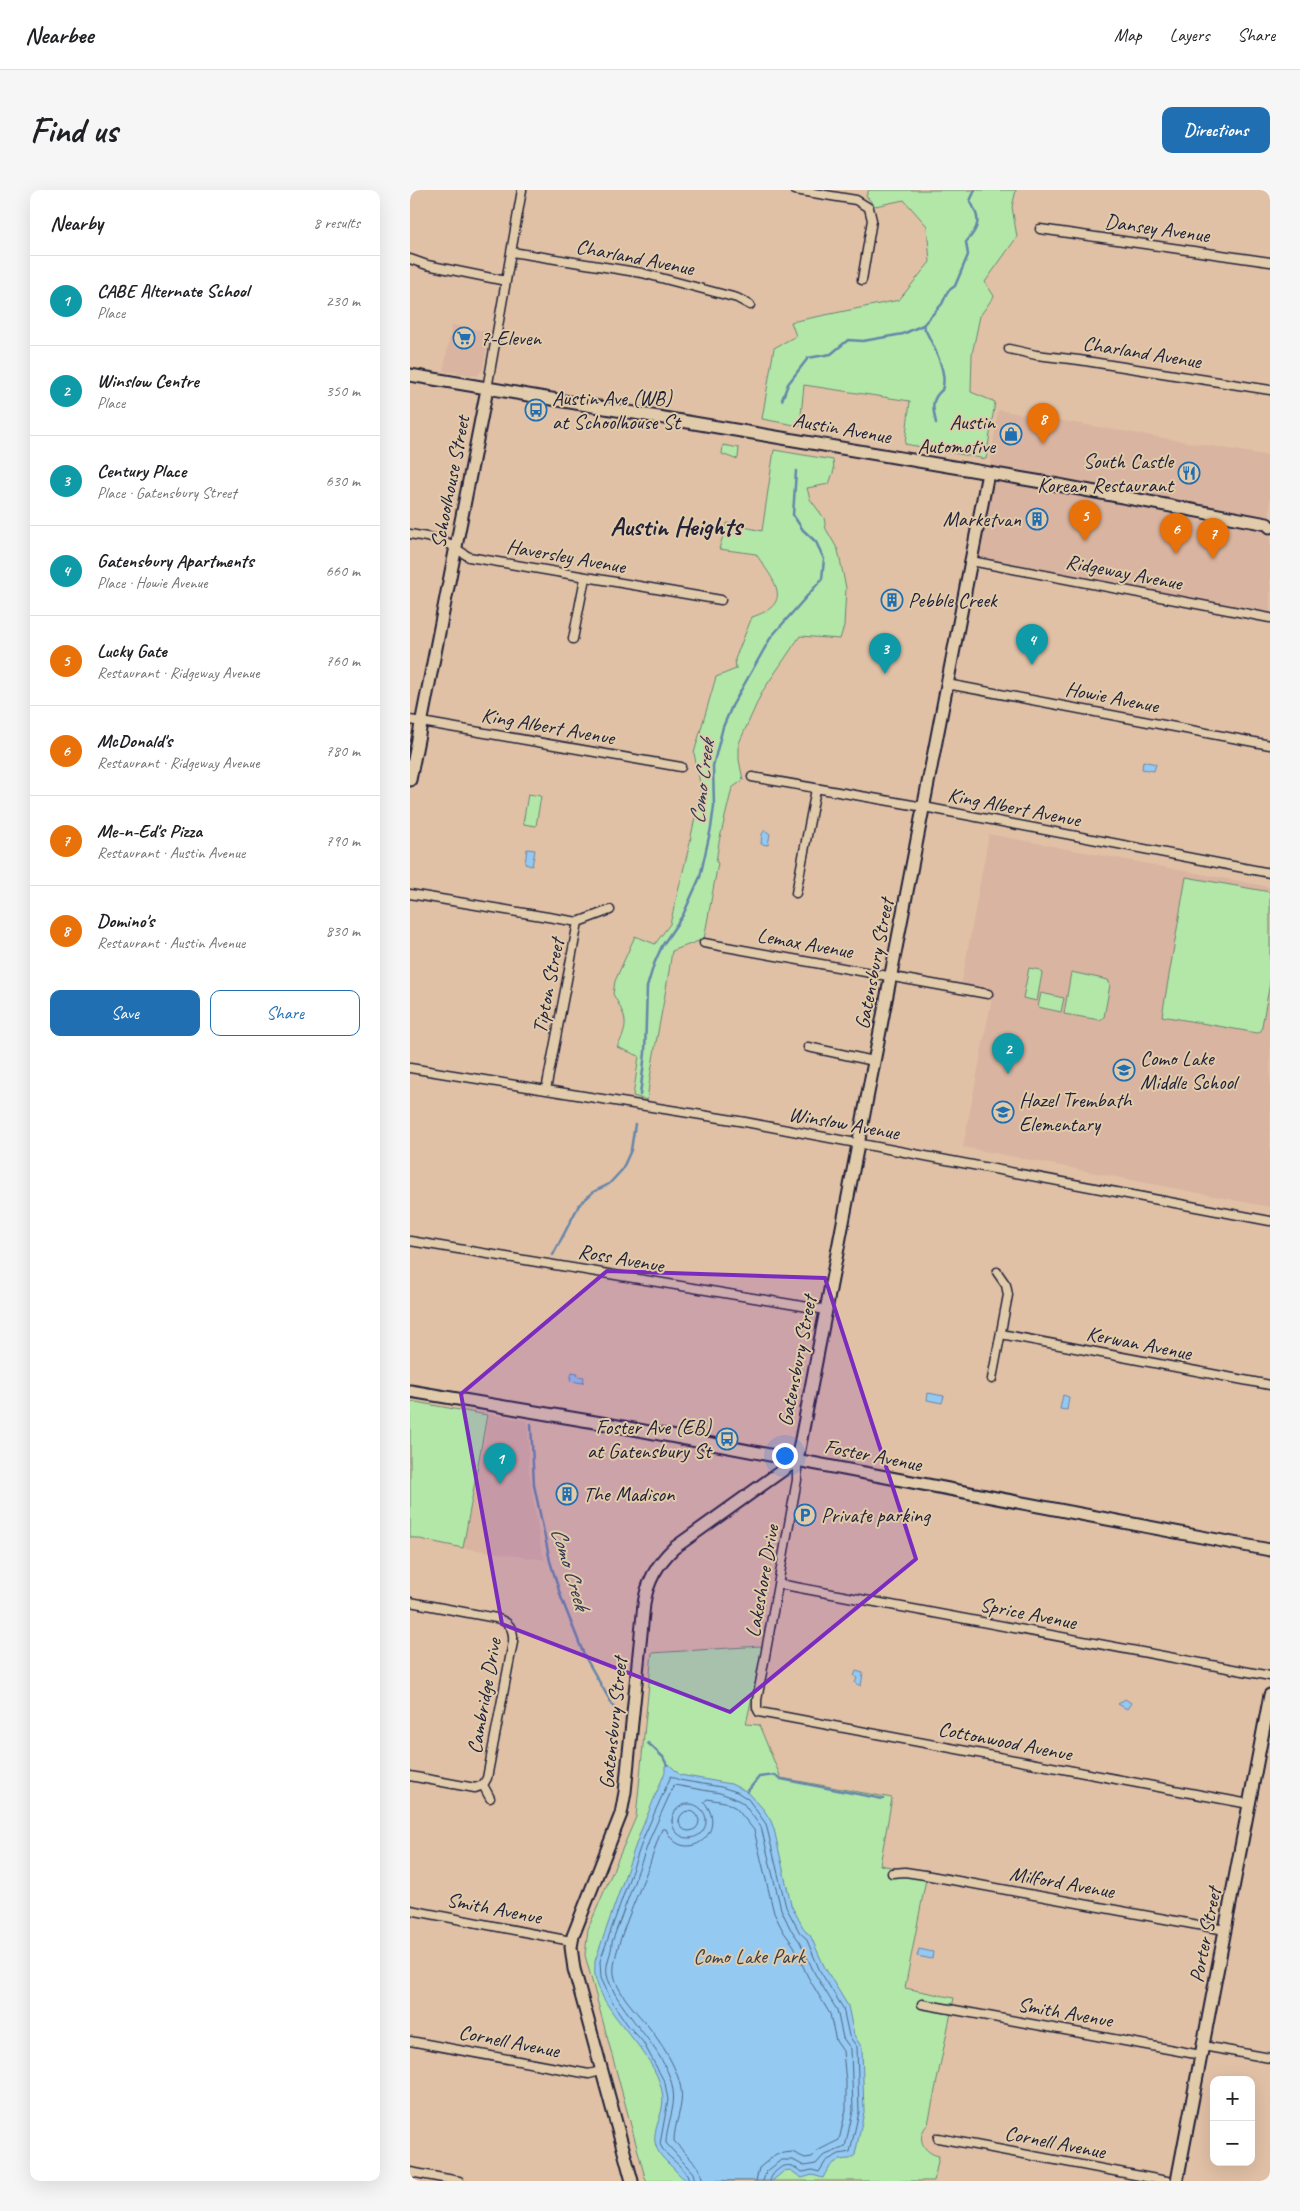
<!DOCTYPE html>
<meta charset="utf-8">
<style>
:root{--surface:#fff;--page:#f6f6f6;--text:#202124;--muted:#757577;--line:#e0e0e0;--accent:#1f6fb2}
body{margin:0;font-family:Caveat,sans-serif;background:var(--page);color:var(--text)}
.controls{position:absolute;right:15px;bottom:15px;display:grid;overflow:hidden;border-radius:10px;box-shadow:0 5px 20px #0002}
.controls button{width:45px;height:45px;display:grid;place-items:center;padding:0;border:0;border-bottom:1px solid var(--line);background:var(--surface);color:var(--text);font:25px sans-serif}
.you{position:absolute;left:374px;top:1265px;width:18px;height:18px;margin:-12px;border:4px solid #fff;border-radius:50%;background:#1a73e8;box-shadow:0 0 0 8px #1a73e833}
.badge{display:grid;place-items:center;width:32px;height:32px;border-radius:50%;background:var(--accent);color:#fff;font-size:16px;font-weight:700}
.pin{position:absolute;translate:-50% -41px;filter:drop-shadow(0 1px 2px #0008)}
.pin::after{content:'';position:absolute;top:26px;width:18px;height:15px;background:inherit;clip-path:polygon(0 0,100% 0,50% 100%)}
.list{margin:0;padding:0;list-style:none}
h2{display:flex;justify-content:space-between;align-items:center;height:65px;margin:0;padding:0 20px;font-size:21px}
h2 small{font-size:16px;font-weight:400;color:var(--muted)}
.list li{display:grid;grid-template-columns:32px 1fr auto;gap:15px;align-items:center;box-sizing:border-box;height:90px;padding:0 20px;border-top:1px solid var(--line)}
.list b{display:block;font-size:19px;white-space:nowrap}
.list p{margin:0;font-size:16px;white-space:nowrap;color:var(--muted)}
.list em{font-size:16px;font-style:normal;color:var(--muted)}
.actions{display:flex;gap:10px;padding:15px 20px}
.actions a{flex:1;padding:11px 0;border:1px solid var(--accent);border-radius:10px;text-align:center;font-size:18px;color:var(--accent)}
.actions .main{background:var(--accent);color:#fff}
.map{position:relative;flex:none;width:860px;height:1991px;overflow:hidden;border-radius:10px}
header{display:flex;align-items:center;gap:30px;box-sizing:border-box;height:70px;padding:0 25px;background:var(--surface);border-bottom:1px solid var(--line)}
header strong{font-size:24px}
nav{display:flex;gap:28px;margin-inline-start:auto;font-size:18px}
.intro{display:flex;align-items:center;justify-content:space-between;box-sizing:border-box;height:120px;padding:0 30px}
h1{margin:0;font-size:35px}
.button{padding:12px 22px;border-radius:10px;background:var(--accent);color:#fff;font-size:18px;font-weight:700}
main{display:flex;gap:30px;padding:0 30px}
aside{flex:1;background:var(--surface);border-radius:10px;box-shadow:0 5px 20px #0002}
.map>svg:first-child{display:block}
.built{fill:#d9b4a0}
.green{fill:#b2e7a8;stroke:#6a8472}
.water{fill:#94c9f2;stroke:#6686a9}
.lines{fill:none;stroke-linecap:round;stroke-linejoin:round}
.shore{stroke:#506584;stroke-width:1}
.stream{stroke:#6686a9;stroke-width:2.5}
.street-casing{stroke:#22223b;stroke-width:11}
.secondary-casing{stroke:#22223b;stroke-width:15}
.street{stroke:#e1cbaa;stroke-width:8}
.secondary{stroke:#e1cbaa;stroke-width:11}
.marked{fill:#7b2cbf;fill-opacity:0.2;stroke:#7b2cbf;stroke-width:4;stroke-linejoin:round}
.labels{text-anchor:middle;stroke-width:4;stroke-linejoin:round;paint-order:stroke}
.street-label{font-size:21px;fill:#22223b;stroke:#e1cbaa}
.poi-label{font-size:21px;fill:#22223b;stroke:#e1cbaa;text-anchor:start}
.park-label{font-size:21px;fill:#38404b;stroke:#e1cbaa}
.water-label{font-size:22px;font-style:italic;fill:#333b56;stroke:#e1cbaa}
.district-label{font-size:26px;font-weight:bold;fill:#22223b;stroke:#e1cbaa}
</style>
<header>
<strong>Nearbee</strong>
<nav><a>Map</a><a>Layers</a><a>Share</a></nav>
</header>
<div class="intro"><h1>Find us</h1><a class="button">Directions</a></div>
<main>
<aside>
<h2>Nearby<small>8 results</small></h2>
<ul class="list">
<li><span class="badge" style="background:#0f9aa8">1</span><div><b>CABE Alternate School</b><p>Place</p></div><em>230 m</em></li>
<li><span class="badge" style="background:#0f9aa8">2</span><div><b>Winslow Centre</b><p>Place</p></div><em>350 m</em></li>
<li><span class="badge" style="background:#0f9aa8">3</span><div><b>Century Place</b><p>Place · Gatensbury Street</p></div><em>630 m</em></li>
<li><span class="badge" style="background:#0f9aa8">4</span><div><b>Gatensbury Apartments</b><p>Place · Howie Avenue</p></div><em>660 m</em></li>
<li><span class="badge" style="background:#e8710a">5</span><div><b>Lucky Gate</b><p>Restaurant · Ridgeway Avenue</p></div><em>760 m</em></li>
<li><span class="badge" style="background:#e8710a">6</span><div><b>McDonald's</b><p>Restaurant · Ridgeway Avenue</p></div><em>780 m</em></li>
<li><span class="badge" style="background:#e8710a">7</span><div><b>Me-n-Ed's Pizza</b><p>Restaurant · Austin Avenue</p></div><em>790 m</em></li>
<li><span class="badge" style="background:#e8710a">8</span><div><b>Domino's</b><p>Restaurant · Austin Avenue</p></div><em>830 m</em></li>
</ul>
<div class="actions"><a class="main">Save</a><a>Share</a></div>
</aside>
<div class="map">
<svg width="860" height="1991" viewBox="0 0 860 1991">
<rect width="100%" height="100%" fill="#e1c1a6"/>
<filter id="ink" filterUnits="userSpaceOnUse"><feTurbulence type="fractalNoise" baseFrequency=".02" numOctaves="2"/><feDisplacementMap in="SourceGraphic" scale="10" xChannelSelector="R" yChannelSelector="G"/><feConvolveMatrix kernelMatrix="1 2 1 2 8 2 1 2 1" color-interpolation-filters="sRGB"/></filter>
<g filter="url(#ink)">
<path class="built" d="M42,135L80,142L73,179L68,186L33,181Z
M588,220L860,266V422L566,368Z
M579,644L860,697V1017L553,957L583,802L551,796Z
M80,1224L118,1231L119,1281L131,1359L135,1370L53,1358Z"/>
<path class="green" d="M459,0H606L602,17L607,47L575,92L584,106L570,126L562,164L561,202L585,212L576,269L495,254L500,211L394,195L390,236L352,229L364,158L386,146L381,132L489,110L520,72L517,36L494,10L465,16L456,6Z
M313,255L329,258L328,268L325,269L312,264Z
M364,260L423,270L424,280L419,294L397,298L400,309L414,328L416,339L428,360L436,398L434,436L430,449L390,446L352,502L329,553V570L333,590L322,598L309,652L306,672L308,673L294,749L262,761C255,812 243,860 237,910L223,906L229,866L207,857C221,833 215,826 203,804L205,791L225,746L245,754L260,734L278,661L291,598L284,563L306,487L326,479L325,469L342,427C386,413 363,390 346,364L309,359L317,333L352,341Z
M118,604L131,606L126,636L113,634Z
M776,687L860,702V793L851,841L847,843L752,826Z
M619,778L630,780L632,783L627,811L613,808Z
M661,782L698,790L700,795L694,827L690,830L654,824Z
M631,803L654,808L651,822L628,817Z
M0,1211L77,1225L53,1358L0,1347Z
M351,1456V1458H353L336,1534L349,1535L371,1588L482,1608L470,1675L517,1684L495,1798L544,1808L518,1934C505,1947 513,1963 529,1966L524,1991H236L175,1765L178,1739L226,1627L242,1463Z"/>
<path class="water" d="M733,571L746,574L744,581L732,579Z
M355,640L360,644L358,655L351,654L352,644Z
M117,659L125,660L122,676L115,674Z
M162,1182L168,1183L167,1186L174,1187L173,1193L160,1191Z
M518,1203L534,1206L532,1213L517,1210Z
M653,1205L659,1207L657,1220L650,1219Z
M446,1481L453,1483L451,1496L445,1493L447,1488L444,1486Z
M715,1509L721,1513L717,1519L708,1514Z
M259,1574L270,1585L321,1594L338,1602L354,1620L361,1631L364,1639L381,1715L395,1741L400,1745L415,1778L438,1816L444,1845L452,1858L454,1922L445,1965L440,1969C425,1969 419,1975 413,1988L402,1985L392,1988L380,1980L374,1981L362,1991L276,1990C269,1986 265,1979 259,1974C228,1946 258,1932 252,1901C243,1859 197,1830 186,1790C184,1784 185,1777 185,1771L230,1643L255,1582V1576Z
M509,1759L523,1762L522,1769L507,1766Z"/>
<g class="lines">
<path class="shore" d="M262 1631a17 17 0 1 1 34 0a17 17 0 1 1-34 0Z
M269 1631a10 10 0 1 1 20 0a10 10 0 1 1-20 0Z
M279,1991C277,1976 255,1968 250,1954L258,1910L255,1893L233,1852L217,1834L202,1812L191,1788L190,1771L235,1644L261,1586L269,1590L311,1597L327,1602L338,1609L356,1634L376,1717L390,1743L396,1748L410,1781L433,1818L439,1846L447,1857L449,1922L440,1962L429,1964L416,1971L409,1982L402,1980L393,1982C389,1981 385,1977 382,1976C373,1973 361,1983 360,1991
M285,1991L283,1983L256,1953C256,1935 266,1919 263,1900C258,1865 221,1833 204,1802C202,1797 198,1791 197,1785C195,1772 202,1764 202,1752L241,1646L264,1595L310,1603L324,1608L333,1613L351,1637L371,1719L380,1738L390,1752L405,1784L427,1820L433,1848L441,1859L443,1921L435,1957L413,1966L406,1974L394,1976L383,1970H371L356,1982L353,1991
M293,1991L289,1978L264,1951C264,1933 274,1917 271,1899C268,1880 255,1859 244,1844C231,1825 208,1807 204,1784C201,1764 227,1707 235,1686C242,1671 245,1655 252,1639H256C271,1677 321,1644 294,1612L297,1609L315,1612L326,1618L344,1640L364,1723L373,1741L384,1756L398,1787L420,1824L426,1851L433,1861L436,1893V1920L429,1950L409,1960L402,1967L395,1968L382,1962L366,1964L349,1978L346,1991"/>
<path class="stream" d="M513,135C521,152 539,181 532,200C520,210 523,219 526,233
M372,210L378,194L398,168L421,164L438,150L453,151L493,144L513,135L532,114L538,101L545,96L558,65L556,52C570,37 571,29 560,11L565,0
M230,905L235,863L237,797L244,774L252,756L273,725L290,687L301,638L304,616L303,576L313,537L322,516L361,447L412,389L414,369L406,352L393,340L383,325L386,281
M143,1065L169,1015L183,1002L199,994L212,980L221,960L225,934
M121,1234L124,1295L140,1371L151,1407L174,1465L206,1521
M238,1553L253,1567L257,1575
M337,1602L349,1587L365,1585L371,1589L473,1609"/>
<g class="street-casing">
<path id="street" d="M385,0L446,10L459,18L462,30L452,90
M630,39L860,72
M102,62L232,83L327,108L340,115
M0,69L17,75L96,91
M599,159L626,165L669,170L860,200
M77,199L112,0
M0,344L33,350L59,367L311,410
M561,371L860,428
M163,449L175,388
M537,494L860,555
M0,530L271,577
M342,587L514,617L860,683
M386,703L406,599
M0,704L168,732
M294,753L578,804
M398,857L464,871
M0,878L335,932L860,1031
M136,900L168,732L200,720
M0,1051L416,1120
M591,1144L860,1195
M582,1189L598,1105L596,1095L587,1082
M387,1270V1290L347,1510V1518L349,1522L839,1614
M369,1394L860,1486
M0,1412L86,1428C99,1432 104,1438 103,1452L77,1588L73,1595
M0,1586L65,1598L73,1595
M73,1595L80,1608
M482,1683L495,1682L515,1685L815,1740
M0,1720L161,1751
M512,1814L791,1865
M0,1851L179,1884L191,1881
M793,1856L860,1868
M528,1948L757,1991
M0,1982L49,1991"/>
</g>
<g class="secondary-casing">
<path id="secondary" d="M0,185L632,292L857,334L860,337
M0,590L77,199
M0,1201L197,1234L860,1360
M222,1991L164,1779L161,1757L163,1746L211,1624L215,1602L234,1414C237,1391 247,1374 264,1358L387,1270L578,283
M767,1991L860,1505"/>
</g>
<use href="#street" class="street"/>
<use href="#secondary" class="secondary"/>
</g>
</g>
<path class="marked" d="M197,1081L415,1088L506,1369L320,1522L92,1434L51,1204Z"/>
<defs>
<g id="supermarket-ring" transform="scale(1.125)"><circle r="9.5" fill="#e1cbaa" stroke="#1f6fb2" stroke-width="1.5"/><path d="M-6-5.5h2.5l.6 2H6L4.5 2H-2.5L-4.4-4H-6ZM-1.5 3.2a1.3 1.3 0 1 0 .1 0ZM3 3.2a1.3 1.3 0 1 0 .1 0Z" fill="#1f6fb2"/></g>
<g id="bus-ring" transform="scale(1.125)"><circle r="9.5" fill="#e1cbaa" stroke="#1f6fb2" stroke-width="1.5"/><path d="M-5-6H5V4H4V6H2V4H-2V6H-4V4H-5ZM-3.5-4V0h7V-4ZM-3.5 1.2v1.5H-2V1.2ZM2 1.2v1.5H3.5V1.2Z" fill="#1f6fb2"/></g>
<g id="shop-ring" transform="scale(1.125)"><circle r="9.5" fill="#e1cbaa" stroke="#1f6fb2" stroke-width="1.5"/><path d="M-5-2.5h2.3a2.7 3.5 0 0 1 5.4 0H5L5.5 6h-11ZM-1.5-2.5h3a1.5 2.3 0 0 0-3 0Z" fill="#1f6fb2"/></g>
<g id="restaurant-ring" transform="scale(1.125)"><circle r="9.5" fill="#e1cbaa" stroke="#1f6fb2" stroke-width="1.5"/><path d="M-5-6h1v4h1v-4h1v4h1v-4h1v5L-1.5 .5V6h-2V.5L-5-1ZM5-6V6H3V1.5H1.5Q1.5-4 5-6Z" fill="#1f6fb2"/></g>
<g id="building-ring" transform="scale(1.125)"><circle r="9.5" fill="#e1cbaa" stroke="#1f6fb2" stroke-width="1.5"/><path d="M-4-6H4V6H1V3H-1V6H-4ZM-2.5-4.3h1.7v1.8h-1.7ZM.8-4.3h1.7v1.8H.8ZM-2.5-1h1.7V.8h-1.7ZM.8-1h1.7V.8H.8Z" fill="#1f6fb2"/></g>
<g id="school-ring" transform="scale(1.125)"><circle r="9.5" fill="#e1cbaa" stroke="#1f6fb2" stroke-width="1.5"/><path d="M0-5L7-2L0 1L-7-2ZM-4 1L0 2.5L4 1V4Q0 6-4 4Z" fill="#1f6fb2"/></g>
<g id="parking-ring" transform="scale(1.125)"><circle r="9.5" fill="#e1cbaa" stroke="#1f6fb2" stroke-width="1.5"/><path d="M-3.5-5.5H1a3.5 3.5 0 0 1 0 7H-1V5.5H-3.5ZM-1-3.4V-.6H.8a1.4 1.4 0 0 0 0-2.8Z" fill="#1f6fb2"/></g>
</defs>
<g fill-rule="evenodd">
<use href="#supermarket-ring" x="54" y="148"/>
<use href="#bus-ring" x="126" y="220"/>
<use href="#shop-ring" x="601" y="244"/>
<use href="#restaurant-ring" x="779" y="283"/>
<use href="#building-ring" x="627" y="329"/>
<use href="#building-ring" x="482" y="410"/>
<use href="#school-ring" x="714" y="880"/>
<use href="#school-ring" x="593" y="922"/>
<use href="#bus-ring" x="317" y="1249"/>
<use href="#building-ring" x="157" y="1304"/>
<use href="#parking-ring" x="395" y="1325"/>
</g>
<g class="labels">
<g class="street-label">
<text transform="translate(747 38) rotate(8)" y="7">Dansey Avenue</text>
<text transform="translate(225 67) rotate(11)" y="7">Charland Avenue</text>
<text transform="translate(732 162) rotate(9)" y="7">Charland Avenue</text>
<text transform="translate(432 238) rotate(10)" y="7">Austin Avenue</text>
<text transform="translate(40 292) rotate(-79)" y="7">Schoolhouse Street</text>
<text transform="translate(156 366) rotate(10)" y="7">Haversley Avenue</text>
<text transform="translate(714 382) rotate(11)" y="7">Ridgeway Avenue</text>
<text transform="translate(702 507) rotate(11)" y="7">Howie Avenue</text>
<text transform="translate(138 536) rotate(10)" y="7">King Albert Avenue</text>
<text transform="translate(604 617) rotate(11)" y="7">King Albert Avenue</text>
<text transform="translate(395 753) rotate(10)" y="7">Lemax Avenue</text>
<text transform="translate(464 774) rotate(-79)" y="7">Gatensbury Street</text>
<text transform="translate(138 796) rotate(-79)" y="7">Tipton Street</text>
<text transform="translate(434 933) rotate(10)" y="7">Winslow Avenue</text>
<text transform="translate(211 1068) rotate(10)" y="7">Ross Avenue</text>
<text transform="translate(729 1153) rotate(11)" y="7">Kerwan Avenue</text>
<text transform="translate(387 1171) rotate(-79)" y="7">Gatensbury Street</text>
<text transform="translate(463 1265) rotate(11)" y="7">Foster Avenue</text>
<text transform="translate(352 1391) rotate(-80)" y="7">Lakeshore Drive</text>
<text transform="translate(618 1423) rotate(11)" y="7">Sprice Avenue</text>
<text transform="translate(74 1506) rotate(-80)" y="7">Cambridge Drive</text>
<text transform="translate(203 1533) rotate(-84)" y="7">Gatensbury Street</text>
<text transform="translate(595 1551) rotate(11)" y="7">Cottonwood Avenue</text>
<text transform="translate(652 1692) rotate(10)" y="7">Milford Avenue</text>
<text transform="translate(84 1718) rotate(11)" y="7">Smith Avenue</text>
<text transform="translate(795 1745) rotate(-79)" y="7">Porter Street</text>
<text transform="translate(655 1822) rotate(10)" y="7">Smith Avenue</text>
<text transform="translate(99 1851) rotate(11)" y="7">Cornell Avenue</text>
<text transform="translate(645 1952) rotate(11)" y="7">Cornell Avenue</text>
</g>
<g class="poi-label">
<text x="70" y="155">7-Eleven</text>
<text x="142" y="215">Austin Ave (WB)<tspan x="142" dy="24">at Schoolhouse St</tspan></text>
<text x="585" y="239" text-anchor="end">Austin<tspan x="585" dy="24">Automotive</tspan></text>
<text x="763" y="278" text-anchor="end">South Castle<tspan x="763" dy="24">Korean Restaurant</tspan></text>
<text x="611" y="336" text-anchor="end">Marketvan</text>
<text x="498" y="417">Pebble Creek</text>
<text x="730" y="875">Como Lake<tspan x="730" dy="24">Middle School</tspan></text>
<text x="609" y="917">Hazel Trembath<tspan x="609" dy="24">Elementary</tspan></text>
<text x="301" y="1244" text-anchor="end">Foster Ave (EB)<tspan x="301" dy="24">at Gatensbury St</tspan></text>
<text x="173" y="1311">The Madison</text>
<text x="411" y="1332">Private parking</text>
</g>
<g class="park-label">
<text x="339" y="1773">Como Lake Park</text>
</g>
<g class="water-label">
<text transform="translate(291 592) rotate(-83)" y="8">Como Creek</text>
<text transform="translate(161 1378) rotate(73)" y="8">Como Creek</text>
</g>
<g class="district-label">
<text x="266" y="345">Austin Heights</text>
</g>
</g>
</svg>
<div class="controls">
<button>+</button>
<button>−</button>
</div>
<div class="you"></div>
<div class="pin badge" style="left:90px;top:1294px;background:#0f9aa8">1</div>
<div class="pin badge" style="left:598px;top:884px;background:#0f9aa8">2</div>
<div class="pin badge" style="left:475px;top:484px;background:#0f9aa8">3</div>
<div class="pin badge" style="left:622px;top:475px;background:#0f9aa8">4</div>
<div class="pin badge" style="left:675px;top:351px;background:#e8710a">5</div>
<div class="pin badge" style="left:766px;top:364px;background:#e8710a">6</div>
<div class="pin badge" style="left:803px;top:369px;background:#e8710a">7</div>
<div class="pin badge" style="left:633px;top:254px;background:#e8710a">8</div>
</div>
</main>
